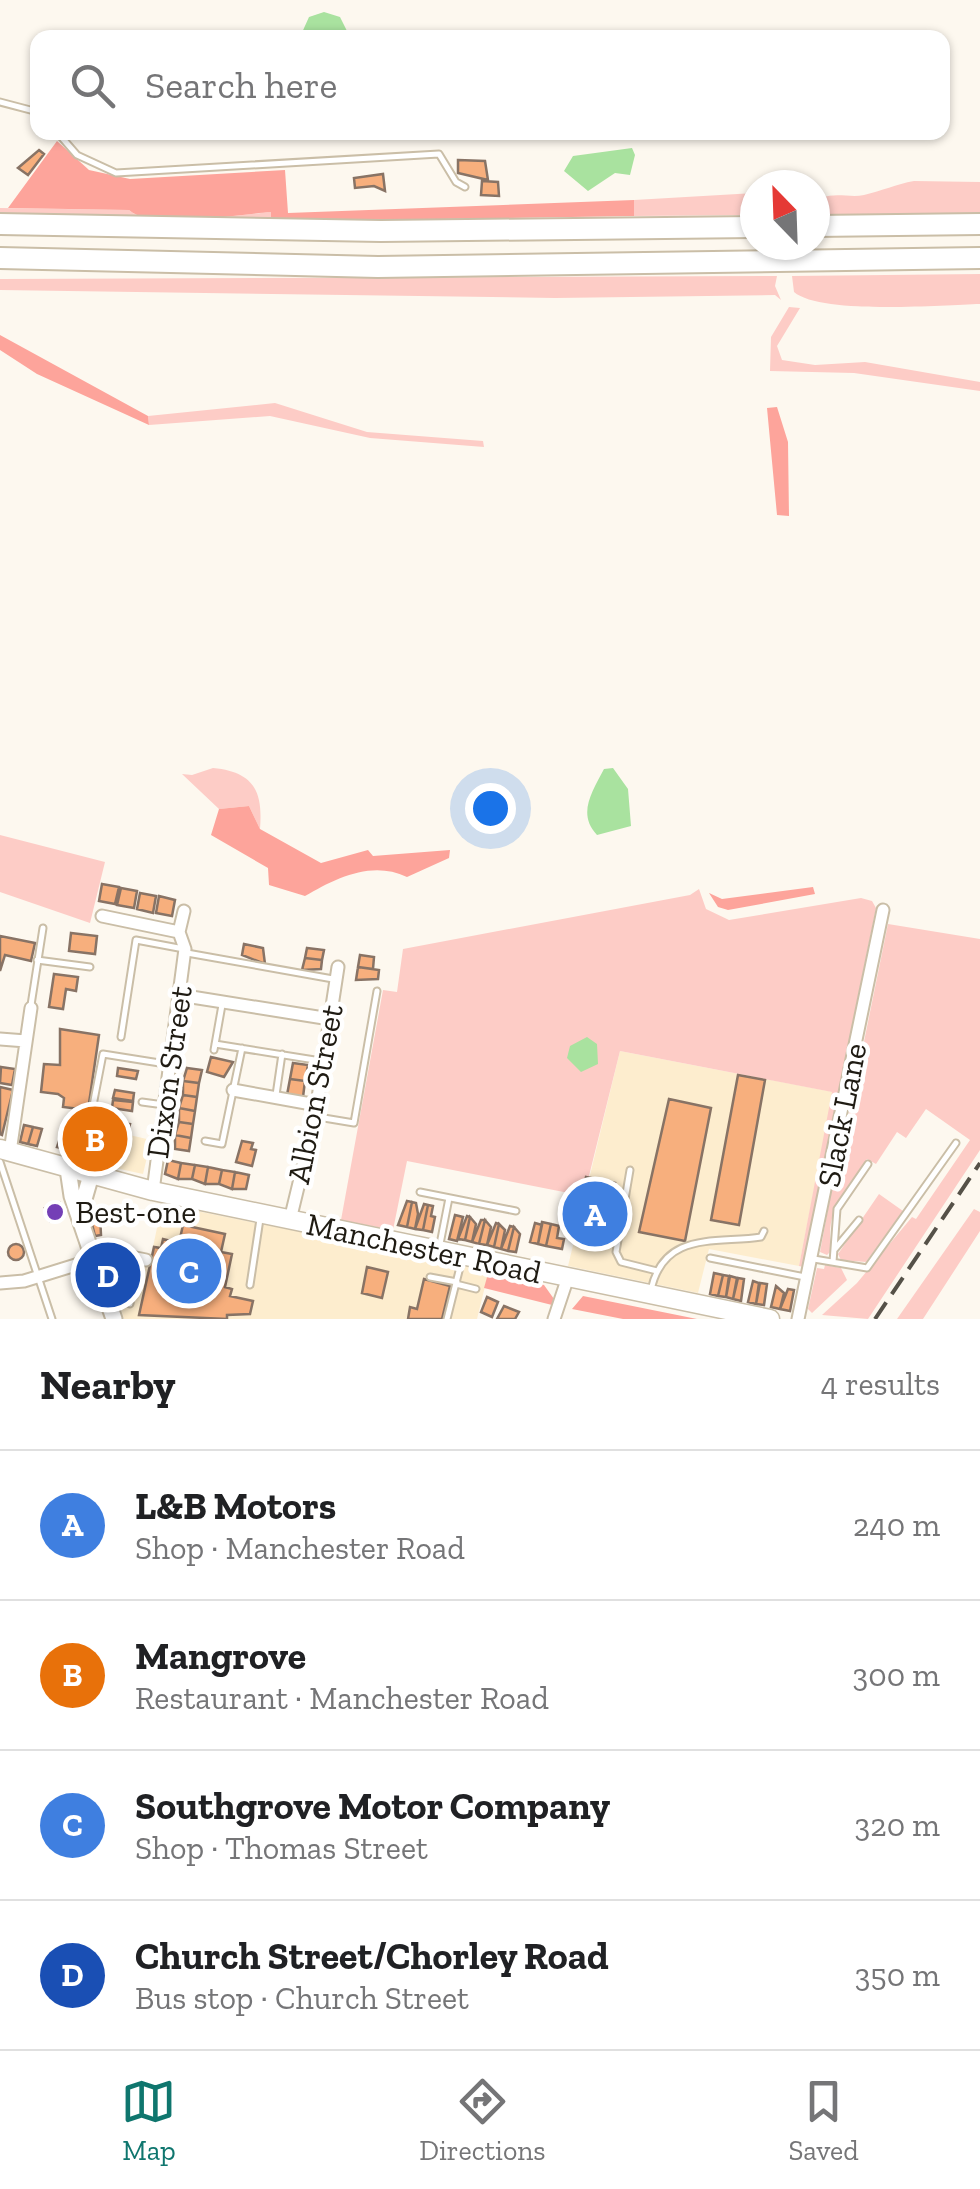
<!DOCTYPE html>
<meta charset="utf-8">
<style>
:root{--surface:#fff;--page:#f2f2f2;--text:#202124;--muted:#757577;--line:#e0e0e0;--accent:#0f766e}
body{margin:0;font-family:"Zilla Slab",serif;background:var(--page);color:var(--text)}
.compass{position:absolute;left:740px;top:170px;width:90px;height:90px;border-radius:50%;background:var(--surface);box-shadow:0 2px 8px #0004;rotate:337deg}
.you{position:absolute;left:490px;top:808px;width:35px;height:35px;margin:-25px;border:8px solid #fff;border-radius:50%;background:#1a73e8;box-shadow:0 0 0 15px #1a73e833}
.badge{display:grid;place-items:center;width:65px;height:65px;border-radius:50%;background:var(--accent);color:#fff;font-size:32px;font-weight:700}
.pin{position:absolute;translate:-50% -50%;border:5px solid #fff;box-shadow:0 2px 10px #0006}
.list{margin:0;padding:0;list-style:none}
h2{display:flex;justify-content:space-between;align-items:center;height:130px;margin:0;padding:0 40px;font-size:42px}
h2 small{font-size:32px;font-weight:400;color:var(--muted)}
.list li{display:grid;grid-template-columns:65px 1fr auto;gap:30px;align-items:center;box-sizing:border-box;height:150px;padding:0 40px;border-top:2px solid var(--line)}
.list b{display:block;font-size:38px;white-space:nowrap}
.list p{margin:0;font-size:32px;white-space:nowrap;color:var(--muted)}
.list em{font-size:32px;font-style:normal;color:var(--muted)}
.icon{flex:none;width:55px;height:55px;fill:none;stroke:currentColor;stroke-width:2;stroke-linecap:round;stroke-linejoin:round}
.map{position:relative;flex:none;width:980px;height:1319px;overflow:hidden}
.search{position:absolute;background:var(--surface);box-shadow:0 2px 8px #0004;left:30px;right:30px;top:30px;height:110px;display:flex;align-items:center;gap:25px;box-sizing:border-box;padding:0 35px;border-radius:20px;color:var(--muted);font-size:38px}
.sheet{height:730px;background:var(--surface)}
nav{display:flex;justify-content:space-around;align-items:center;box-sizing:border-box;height:140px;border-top:2px solid var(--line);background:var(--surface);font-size:28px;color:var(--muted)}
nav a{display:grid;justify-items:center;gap:5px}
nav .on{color:var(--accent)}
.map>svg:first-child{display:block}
.built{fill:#fdedce}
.green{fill:#fdccc6}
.forest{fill:#fda49b}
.water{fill:#a9e29f}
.building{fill:#f7af7d;stroke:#887365;stroke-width:2.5}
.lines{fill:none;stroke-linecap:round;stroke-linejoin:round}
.service-casing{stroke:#cabea7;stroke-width:9}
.minor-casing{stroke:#cabea7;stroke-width:15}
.secondary-casing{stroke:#cabea7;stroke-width:19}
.primary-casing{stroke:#cabea7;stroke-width:21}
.motorway-casing{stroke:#cabea7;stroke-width:24}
.service{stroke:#fff;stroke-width:5}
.minor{stroke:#fff;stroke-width:11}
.secondary{stroke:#fff;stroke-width:15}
.primary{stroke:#fff;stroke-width:18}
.motorway{stroke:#fff;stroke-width:20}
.rail{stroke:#555148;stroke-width:4;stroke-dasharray:20 10;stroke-linecap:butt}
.poi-dot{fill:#743fb6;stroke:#fff;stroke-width:4}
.labels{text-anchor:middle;stroke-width:9;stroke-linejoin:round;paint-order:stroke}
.street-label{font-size:32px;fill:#1f1b13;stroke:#fff}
.poi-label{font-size:32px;fill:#1f1b13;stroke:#fff;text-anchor:start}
</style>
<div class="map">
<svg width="980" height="1319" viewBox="0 0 980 1319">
<rect width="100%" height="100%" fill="#fdf8ef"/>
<path class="built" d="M620,1051L833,1092L799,1266L709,1249L698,1293L568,1266Z
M91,1126L151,1140L143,1174L83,1161Z
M162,1204L489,1270L477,1319H124L104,1256L149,1266Z"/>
<path class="green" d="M914,181L980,182V214L815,215L821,198C836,192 850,198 864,195C882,191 896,184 914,181Z
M755,193V215L634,216V200Z
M0,208L129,210C149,230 242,214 271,212V220L0,217Z
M980,274V304C941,305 821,315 794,292L792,276Z
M777,276L775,286L781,300L775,295L555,298L0,290V279Z
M789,307L800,308L777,346L782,360L815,365L865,362L980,382V391L854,373L770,371L771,337Z
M275,403L367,432L483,441L484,447L370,438L270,416L149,425L148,416Z
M213,768C254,772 263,791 260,829L249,806L219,809L182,774L192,775Z
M0,835L105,862L90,923L0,892Z
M699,889L706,909L729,920L861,898L872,901L876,908L803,1267L799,1266L832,1092L620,1051L584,1196L407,1161L393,1230L341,1220L383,990L397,992L403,949L690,895Z
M888,924L980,939V1150L868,1319L822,1315L857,1283L912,1217L916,1219L970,1140L926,1109L906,1138L897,1132L876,1164L867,1159C847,1189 823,1212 832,1250L827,1255L820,1252L832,1188L840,1180L842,1165L839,1164Z
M879,1194L903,1211L866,1262L841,1260L838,1254Z
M974,1209L980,1212V1231L923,1319H897Z
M825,1265L841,1268L847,1280L812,1313L808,1309L817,1268L824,1269Z"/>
<path class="forest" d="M57,141L89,170L130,179L285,170L288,213L634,200V216L308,221L271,220V212C241,214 149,230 129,210L8,208Z
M0,335L148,416L149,425L37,374L0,350Z
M777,407L788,442L789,516L777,515L767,408Z
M249,806L260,829L321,863L368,850L373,856L450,850L449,858L407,877C372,860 336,878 305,896L269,885L268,868L211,835L219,809Z
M813,887L815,894L728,910L718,907L709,893L722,899Z
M489,1270L544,1285L554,1299L552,1305L484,1288Z
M583,1296L697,1319H623L572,1309Z"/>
<path class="water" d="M324,12L340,17L350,37H300L309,17Z
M632,148L635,155L630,175L615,173L588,191L564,171L573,156Z
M613,768L628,789L631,826L597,835C577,814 592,792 604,769Z
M587,1037L597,1044L598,1064L581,1072L567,1058L570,1046Z"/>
<path class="building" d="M39,150L44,154L28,175L18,168Z
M458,160L485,161L488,180L458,173Z
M383,174L385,191L374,186L355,188L354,178Z
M482,181L498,182L499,196L481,195Z
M102,884L119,887L115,904L99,901Z
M121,888L137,891L134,908L117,905Z
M140,893L156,896L153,913L137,909Z
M159,896L175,900L172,916L156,913Z
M71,933L97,936L95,954L69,951Z
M0,936L35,943L31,961L5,955L0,971Z
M244,944L263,948L265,964L242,955Z
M307,948L324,950L322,960L305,958Z
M360,955L374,957L373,969L358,967Z
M305,958L322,960L321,969L302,970Z
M358,967L379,970L378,979L356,980Z
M54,974L78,977L76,991L66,989L63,1009L49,1007Z
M60,1029L99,1035L88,1110L63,1107L64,1098L58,1094L41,1092L44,1064L60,1065Z
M211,1057L233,1062L224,1077L207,1072Z
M293,1063L308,1065L305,1081L290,1079Z
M1,1067L15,1069L12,1085L0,1083Z
M118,1068L138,1071L136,1079L117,1076Z
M187,1068L202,1070L199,1083L183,1081Z
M738,1075L765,1080L739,1225L711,1220Z
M290,1079L305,1081L303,1097L287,1095Z
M183,1081L199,1083L197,1097L183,1095Z
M0,1087L13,1090L2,1135L0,1134Z
M115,1090L134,1093L133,1101L113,1098Z
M183,1095L197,1097L195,1111L179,1108Z
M669,1099L711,1108L685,1241L639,1232Z
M113,1100L133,1102L132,1111L112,1108Z
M179,1108L195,1111L193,1124L179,1122Z
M110,1122L130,1124L128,1133L109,1130Z
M179,1122L193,1124L191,1138L175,1135Z
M65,1123L72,1125L66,1149L57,1147Z
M24,1125L33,1127L28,1144L20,1142Z
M72,1125L78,1126L75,1151L66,1149Z
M91,1126L104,1129L100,1148L110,1151L107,1166L83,1161Z
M33,1127L42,1129L37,1146L28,1144Z
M175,1135L191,1138L189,1151L175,1149Z
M242,1141L253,1143L251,1149L256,1150L252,1166L236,1162Z
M168,1160L181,1163L178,1179L165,1174Z
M181,1163L195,1165L192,1179H178Z
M195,1165L208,1167L205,1184L192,1179Z
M208,1167L222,1170L219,1184H205Z
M222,1170L235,1172L232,1189L219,1184Z
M235,1172L249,1175L246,1189H232Z
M586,1177L615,1183L603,1245L582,1239L584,1227L578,1225Z
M407,1201L412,1202L407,1227L398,1225Z
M412,1202L416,1203L418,1214L415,1229L407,1227Z
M60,1203L64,1216L50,1221L45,1208Z
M424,1204L428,1205L423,1230L415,1229Z
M428,1205L433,1206L431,1216L435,1217L432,1232L423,1230Z
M100,1215L101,1235L95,1236L90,1216Z
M455,1215L463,1217L457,1241L449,1239Z
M467,1216L470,1217L465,1240L458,1239Z
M470,1217L476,1224L472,1242L465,1240Z
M481,1220H485L479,1244L472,1242Z
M485,1220L491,1227L487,1245L479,1244Z
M542,1222L551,1224L546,1246L538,1244Z
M496,1223L499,1224L494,1247L487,1245Z
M535,1223L542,1225L538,1244L530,1242Z
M499,1224L505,1230L501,1249L494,1247Z
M551,1224L559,1226L557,1238L564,1239L562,1249L546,1246Z
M183,1225L225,1234L221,1252L232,1254L225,1287L232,1289L230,1296L253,1301L250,1314L227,1315V1319L139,1315L154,1247L161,1248L163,1239L179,1243Z
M510,1226L514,1227L508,1251L501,1249Z
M514,1227L520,1234L516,1252L508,1251Z
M8 1252a8 8 0 1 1 16 0a8 8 0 1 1-16 0Z
M113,1261L127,1264L133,1285L118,1290L108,1263Z
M367,1267L388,1272L382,1298L362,1293Z
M714,1273L723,1275L718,1296L710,1294Z
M723,1275L729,1276L726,1297L718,1296Z
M730,1276L737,1278L733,1299L726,1297Z
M738,1278L744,1279L741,1301L733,1299Z
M424,1279L450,1286L442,1319H408L410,1307L417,1309Z
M753,1281L759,1283L756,1304L748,1302Z
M760,1283L767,1284L764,1305L756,1304Z
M776,1286L784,1293L780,1309L771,1307Z
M788,1289L794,1290L790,1311L780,1309Z
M487,1297L498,1302L492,1317L481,1312Z
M504,1306L519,1312L515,1319H497Z"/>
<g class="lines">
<g class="service-casing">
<path id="service" d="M0,102L38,112
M57,132L77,155L116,173L439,154L456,182L465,187
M187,953L333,979
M37,960L90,967
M31,1005L43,928
M121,1037L136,940L184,949
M215,1044L321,1061
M214,1050L222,1005
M276,1095L282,1054
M142,1102L164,1105
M318,1117L354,1123L377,991
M90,1121L103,1054L166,1064
M205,1141L222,1144L242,1048
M0,1162L52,1319
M630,1170L616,1252L621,1262L657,1271
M420,1192L516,1211
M440,1244L449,1198
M835,1249L859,1220
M710,1258L805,1277
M814,1259L867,1268L956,1143
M833,1262L837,1209L868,1164
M430,1277L457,1282
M456,1284L476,1289
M250,1285L260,1219
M651,1290C664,1230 717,1244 761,1237L764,1231
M130,1304L136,1261
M447,1319L462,1259"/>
</g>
<g class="minor-casing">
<path id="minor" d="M102,916L179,932L185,949L153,1191
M179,932L184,911
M179,995L330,1019
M0,1039L26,1041
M233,1090L317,1105
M10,1152L31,1008
M290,1220L315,1117L338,967
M91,1249L146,1260
M0,1283L24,1281L95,1259
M554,1319L568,1277
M798,1319L883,910"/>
</g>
<g class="secondary-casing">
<path id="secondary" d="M68,1169L72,1196L114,1319
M80,1213L91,1175"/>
</g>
<g class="primary-casing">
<path id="primary" d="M0,1149L153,1191L770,1319"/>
</g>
<g class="motorway-casing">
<path id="motorway" d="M0,224L381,231L755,227
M815,226L980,224
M0,258L378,267L980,258"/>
</g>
<use href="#service" class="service"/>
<use href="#minor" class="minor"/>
<use href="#secondary" class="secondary"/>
<use href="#primary" class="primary"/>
<use href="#motorway" class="motorway"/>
<path class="rail" d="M875,1319L980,1163"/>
</g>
<circle class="poi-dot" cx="55" cy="1212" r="10"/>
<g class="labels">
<g class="street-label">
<text transform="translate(169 1072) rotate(-82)" y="11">Dixon Street</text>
<text transform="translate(315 1094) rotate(-79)" y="11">Albion Street</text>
<text transform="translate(842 1115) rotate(-79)" y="11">Slack Lane</text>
<text transform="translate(424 1248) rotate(12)" y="11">Manchester Road</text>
</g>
<g class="poi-label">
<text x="75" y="1223">Best-one</text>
</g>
</g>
</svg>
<svg class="compass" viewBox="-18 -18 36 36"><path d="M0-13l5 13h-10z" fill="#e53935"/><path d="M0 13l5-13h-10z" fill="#757577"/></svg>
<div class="you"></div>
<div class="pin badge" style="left:595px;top:1214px;background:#3f7fe0">A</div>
<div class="pin badge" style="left:95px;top:1139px;background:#e8710a">B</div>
<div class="pin badge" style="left:189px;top:1271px;background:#3f7fe0">C</div>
<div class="pin badge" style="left:108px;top:1275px;background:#1a4fb4">D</div>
<div class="search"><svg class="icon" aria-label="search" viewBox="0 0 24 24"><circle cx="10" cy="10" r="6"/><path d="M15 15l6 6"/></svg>Search here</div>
</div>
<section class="sheet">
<h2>Nearby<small>4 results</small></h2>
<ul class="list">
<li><span class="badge" style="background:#3f7fe0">A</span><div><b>L&amp;B Motors</b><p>Shop · Manchester Road</p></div><em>240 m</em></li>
<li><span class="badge" style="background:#e8710a">B</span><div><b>Mangrove</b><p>Restaurant · Manchester Road</p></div><em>300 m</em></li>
<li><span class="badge" style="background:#3f7fe0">C</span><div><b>Southgrove Motor Company</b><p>Shop · Thomas Street</p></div><em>320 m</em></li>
<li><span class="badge" style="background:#1a4fb4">D</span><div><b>Church Street/Chorley Road</b><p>Bus stop · Church Street</p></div><em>350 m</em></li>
</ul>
</section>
<nav>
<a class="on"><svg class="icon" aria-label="map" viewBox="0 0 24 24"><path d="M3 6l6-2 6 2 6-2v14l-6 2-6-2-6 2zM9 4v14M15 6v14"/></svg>Map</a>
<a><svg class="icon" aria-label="directions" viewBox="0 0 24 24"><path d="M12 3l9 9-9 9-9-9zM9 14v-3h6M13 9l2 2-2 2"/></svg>Directions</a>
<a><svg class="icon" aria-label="saved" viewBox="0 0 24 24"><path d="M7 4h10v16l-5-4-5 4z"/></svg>Saved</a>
</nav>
